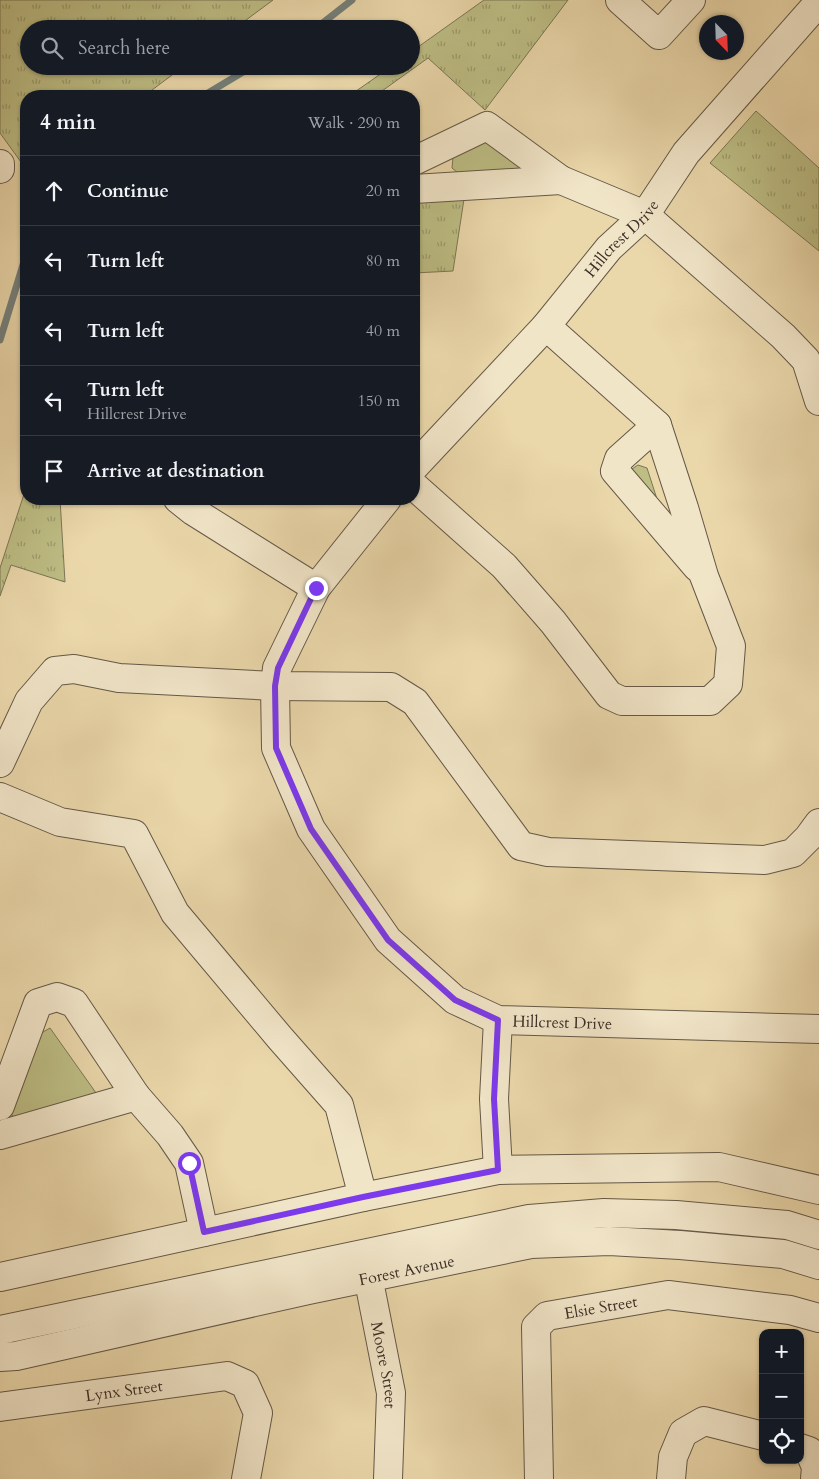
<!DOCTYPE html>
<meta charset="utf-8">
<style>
:root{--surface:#171b24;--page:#20242c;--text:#f1f3f6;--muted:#9ea1a6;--line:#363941}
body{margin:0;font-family:Cardo,serif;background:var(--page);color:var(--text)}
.controls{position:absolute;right:15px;bottom:15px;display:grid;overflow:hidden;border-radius:10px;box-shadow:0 1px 4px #0004}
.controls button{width:45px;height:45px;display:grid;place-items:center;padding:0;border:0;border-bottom:1px solid var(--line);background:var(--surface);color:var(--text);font:25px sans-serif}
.compass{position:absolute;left:699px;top:15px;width:45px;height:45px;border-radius:50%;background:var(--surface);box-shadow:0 1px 4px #0004;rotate:157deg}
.stop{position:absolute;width:15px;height:15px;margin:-11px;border:4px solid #7c3aed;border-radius:50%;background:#fff}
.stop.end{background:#7c3aed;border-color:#fff;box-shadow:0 1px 5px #0008}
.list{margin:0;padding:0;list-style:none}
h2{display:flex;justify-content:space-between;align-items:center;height:65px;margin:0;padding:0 20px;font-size:21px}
h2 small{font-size:16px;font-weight:400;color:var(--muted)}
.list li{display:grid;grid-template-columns:32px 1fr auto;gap:15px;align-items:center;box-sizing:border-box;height:70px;padding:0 20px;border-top:1px solid var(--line)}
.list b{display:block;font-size:19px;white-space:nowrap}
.list p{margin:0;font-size:16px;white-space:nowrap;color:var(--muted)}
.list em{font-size:16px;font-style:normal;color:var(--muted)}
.icon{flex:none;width:28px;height:28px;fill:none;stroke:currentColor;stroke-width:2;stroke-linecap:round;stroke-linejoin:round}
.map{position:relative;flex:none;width:819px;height:1479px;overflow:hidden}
.search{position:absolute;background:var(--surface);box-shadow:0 1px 4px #0004;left:20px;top:20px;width:400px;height:55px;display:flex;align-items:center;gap:12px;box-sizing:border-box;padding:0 18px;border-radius:28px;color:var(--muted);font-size:19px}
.panel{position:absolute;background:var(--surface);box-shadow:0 1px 4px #0004;left:20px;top:90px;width:400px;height:415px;border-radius:20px}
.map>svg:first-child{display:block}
.grass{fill:#bdbd84;stroke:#7b7655}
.park{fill:url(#park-tufts);stroke:#7b7655}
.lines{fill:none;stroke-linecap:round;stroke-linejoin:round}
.stream{stroke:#74807b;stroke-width:7}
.minor-casing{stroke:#655847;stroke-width:30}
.minor{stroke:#f1e5c8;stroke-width:28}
.route{stroke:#7c3aed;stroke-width:6}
.labels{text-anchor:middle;stroke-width:5;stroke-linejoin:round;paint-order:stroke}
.street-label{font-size:16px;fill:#392e26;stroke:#f1e5c8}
</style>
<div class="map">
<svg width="819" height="1479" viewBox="0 0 819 1479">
<defs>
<pattern id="park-tufts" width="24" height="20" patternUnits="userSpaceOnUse" patternTransform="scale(1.25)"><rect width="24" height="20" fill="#bdbd84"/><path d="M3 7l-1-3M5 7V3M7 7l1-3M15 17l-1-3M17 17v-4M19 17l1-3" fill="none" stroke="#9b9a6c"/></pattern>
</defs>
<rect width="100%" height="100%" fill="#ead7aa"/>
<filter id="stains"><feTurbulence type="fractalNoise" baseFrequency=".004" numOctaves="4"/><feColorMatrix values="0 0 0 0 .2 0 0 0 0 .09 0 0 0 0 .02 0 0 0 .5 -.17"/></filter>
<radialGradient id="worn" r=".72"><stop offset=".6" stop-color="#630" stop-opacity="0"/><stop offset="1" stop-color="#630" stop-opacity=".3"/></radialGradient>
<path class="grass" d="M484,133L533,173L463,177L452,168L453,157Z
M638,465L647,468L667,530L626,473Z
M50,1028L101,1100L15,1121L11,1113L38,1035Z"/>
<path class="park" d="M0,0H273L234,29H29V66H184L144,96H26V169L0,133Z
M484,0H568L485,110L428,58L375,96H349L392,66H411V52Z
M756,111L819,168V251L710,163Z
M414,199H464L453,271L414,273Z
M26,488V499H60L65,582L11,565L0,596V568Z"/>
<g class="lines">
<path class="stream" d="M315,29L352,0
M203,96L253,66
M0,340L26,255"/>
<g class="minor-casing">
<g id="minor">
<path d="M620,0L659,35L691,0"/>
<path d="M414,161L487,126L561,180L645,215L783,336L806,360L819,401"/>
<path d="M0,164V169"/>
<path d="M414,189L561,180"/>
<path d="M657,425L619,459L615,471L697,567"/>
<path id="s1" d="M414,467L546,326L609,248L645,215L686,153L819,2"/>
<path d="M414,486L504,566L553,622L609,695L622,701H710L728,684L731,646L704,576L684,508L657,425L546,326"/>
<path d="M178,499L193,511L316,588"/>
<path id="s2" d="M387,499L316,588L277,668L275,686L276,748L311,829L388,940L455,1000L498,1020L819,1029"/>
<path d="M0,763L29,701L55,671L74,669L119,678L275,686L391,687L415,702L521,846L548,852L765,860L793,853L808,838L819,823"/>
<path d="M0,797L60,822L134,834L175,913L280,1038L339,1105L363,1197"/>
<path d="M498,1020L494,1099L498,1170L719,1167L819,1190"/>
<path d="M0,1106L38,1003L57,997L74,1003L136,1096L170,1135L189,1163L204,1232"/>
<path d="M0,1135L136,1096"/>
<path id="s3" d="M365,1261L391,1393L388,1479"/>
<path d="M0,1277L363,1197L498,1170"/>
<path d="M0,1330L529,1219L604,1213L676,1215L787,1225L819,1235"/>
<path id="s4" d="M0,1357L16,1356L308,1290L531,1244L609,1241L680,1245L783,1254L819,1265"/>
<path id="s5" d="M0,1407L227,1376L245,1384L258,1413L246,1479"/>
<path d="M800,1448L809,1451L816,1467L815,1479"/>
<path id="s6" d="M539,1479L536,1327L547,1316L668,1295L790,1310L819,1318"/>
<path d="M671,1479L673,1457L683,1433L704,1421L763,1436"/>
</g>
</g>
<use href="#minor" class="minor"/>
</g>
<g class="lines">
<path class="route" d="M189,1163L204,1232L363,1197L498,1170L494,1099L498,1020L455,1000L388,940L311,829L276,748L275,686L278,668L316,588"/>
</g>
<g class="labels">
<g class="street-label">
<text dy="6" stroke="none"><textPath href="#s1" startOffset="309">Hillcrest Drive</textPath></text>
<text dy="6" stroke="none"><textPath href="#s2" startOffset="708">Hillcrest Drive</textPath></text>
<text dy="6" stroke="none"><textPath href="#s4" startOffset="416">Forest Avenue</textPath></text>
<text dy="6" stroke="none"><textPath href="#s6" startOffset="222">Elsie Street</textPath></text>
<text dy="6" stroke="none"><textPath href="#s3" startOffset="106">Moore Street</textPath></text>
<text dy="6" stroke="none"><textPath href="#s5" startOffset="125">Lynx Street</textPath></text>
</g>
</g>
<rect width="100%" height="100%" filter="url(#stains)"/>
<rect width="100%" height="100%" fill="url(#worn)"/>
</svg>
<div class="controls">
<button>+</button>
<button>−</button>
<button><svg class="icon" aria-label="locate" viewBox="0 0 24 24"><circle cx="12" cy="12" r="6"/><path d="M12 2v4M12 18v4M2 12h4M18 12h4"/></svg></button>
</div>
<svg class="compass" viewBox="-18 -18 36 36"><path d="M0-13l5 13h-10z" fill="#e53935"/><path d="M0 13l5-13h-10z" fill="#9ea1a6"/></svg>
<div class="stop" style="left:189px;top:1163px"></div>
<div class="stop end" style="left:316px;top:588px"></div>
<div class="search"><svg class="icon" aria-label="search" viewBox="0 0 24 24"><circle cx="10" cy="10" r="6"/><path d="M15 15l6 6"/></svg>Search here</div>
<section class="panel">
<h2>4 min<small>Walk · 290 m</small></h2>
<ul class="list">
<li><svg class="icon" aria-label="ahead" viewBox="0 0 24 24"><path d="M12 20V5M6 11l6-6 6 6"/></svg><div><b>Continue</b></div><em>20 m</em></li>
<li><svg class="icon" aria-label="left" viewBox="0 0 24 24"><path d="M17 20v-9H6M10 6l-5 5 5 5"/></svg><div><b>Turn left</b></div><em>80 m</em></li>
<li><svg class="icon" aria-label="left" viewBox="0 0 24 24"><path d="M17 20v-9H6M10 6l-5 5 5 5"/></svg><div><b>Turn left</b></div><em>40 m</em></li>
<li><svg class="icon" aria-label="left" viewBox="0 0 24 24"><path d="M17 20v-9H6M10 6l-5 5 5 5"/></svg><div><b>Turn left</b><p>Hillcrest Drive</p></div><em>150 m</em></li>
<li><svg class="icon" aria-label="arrive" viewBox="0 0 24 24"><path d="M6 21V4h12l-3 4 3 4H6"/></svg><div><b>Arrive at destination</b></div></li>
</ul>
</section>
</div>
